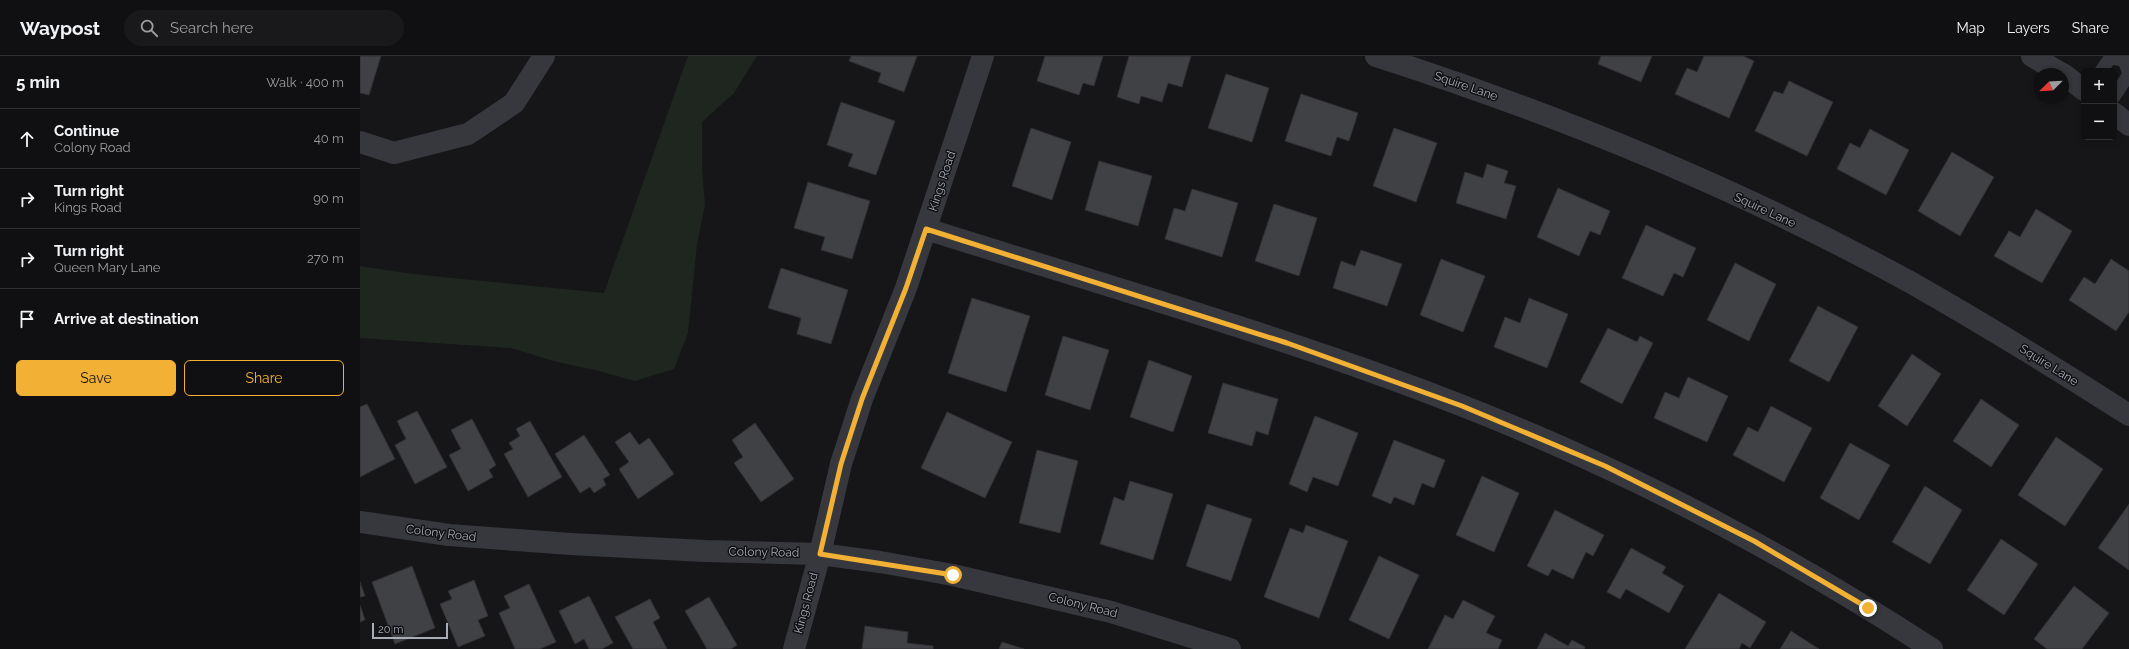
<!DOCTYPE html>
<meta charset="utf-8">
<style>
:root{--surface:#101012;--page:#19191b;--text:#f1f3f6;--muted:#9c9d9f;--line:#303032;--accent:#f2b134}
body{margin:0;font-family:Raleway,sans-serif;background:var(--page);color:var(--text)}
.controls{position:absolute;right:12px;top:12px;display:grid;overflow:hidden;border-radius:6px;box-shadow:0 2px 6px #0003}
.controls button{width:36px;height:36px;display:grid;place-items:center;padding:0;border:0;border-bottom:1px solid var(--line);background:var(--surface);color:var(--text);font:20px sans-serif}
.compass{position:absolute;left:1673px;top:12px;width:36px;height:36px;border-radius:50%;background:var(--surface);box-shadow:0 2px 6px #0003;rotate:246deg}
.scale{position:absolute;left:12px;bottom:10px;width:76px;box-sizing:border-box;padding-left:4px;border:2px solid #a8adb8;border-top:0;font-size:11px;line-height:14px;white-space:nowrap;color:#a8adb8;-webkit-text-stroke:3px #111113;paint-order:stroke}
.stop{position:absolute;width:12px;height:12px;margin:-9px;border:3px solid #f2b134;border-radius:50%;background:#fff}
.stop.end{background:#f2b134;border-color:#fff;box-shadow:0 1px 4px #0008}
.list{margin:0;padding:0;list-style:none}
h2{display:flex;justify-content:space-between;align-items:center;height:52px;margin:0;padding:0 16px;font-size:17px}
h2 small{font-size:13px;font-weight:400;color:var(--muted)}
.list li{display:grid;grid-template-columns:26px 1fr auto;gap:12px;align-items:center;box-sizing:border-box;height:60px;padding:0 16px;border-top:1px solid var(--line)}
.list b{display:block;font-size:15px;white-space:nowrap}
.list p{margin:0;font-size:13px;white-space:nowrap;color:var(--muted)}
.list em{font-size:13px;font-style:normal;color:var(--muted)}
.actions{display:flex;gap:8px;padding:12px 16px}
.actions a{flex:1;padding:9px 0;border:1px solid var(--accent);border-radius:6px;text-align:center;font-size:14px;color:var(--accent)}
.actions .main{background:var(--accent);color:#111}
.icon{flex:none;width:22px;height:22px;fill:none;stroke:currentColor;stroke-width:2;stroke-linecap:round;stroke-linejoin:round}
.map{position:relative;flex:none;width:1769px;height:593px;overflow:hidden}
header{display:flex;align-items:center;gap:24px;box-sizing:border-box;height:56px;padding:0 20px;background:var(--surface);border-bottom:1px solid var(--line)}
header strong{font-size:19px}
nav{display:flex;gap:22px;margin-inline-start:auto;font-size:14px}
.search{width:280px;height:36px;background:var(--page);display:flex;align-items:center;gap:10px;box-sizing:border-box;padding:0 14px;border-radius:22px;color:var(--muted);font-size:15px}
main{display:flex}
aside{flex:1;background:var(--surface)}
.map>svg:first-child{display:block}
.green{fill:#1e261f}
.building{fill:#404145;stroke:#303034}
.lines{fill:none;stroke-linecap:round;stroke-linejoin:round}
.lane{stroke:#37383d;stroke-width:13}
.street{stroke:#37383d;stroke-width:22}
.route{stroke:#f2b134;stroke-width:5}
.labels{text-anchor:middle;stroke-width:3;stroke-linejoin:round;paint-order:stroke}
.street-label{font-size:12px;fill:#a8adb8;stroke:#111113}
</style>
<header>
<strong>Waypost</strong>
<div class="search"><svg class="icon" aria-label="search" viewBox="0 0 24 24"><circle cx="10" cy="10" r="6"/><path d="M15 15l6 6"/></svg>Search here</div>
<nav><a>Map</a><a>Layers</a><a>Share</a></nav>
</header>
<main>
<aside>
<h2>5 min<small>Walk · 400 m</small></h2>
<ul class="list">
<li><svg class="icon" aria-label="ahead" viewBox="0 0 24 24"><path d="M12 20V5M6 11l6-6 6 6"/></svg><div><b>Continue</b><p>Colony Road</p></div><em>40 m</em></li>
<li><svg class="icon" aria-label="right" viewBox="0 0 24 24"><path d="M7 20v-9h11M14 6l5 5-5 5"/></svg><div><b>Turn right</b><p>Kings Road</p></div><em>90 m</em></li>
<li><svg class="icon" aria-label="right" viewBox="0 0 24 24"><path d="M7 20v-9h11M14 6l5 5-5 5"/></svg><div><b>Turn right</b><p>Queen Mary Lane</p></div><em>270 m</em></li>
<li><svg class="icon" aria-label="arrive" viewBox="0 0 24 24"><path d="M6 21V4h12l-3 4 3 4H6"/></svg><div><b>Arrive at destination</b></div></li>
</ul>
<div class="actions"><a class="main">Save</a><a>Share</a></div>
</aside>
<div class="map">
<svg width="1769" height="593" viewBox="0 0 1769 593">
<rect width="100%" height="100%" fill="#161618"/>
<path class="green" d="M328,0H397L374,37L342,66V111L345,149L337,188L328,277L314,313L275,325L235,314L197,306L151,292L0,282V210L53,218L244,237Z"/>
<path class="building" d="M0,0H21L9,39L0,37Z
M491,0H557L544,36L518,26L521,17L489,5Z
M685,0H743L734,30L723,27L719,39L677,25Z
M769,0H831L822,31L808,27L802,46L781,40L779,48L757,41Z
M1241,0H1292L1281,26L1238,8Z
M1344,0H1383L1394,5L1369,62L1315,38L1327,12L1337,16Z
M866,18L909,32L892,86L848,72Z
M1429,25L1473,46L1447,100L1395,75L1414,35L1423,38Z
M941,38L998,57L989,85L977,81L971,100L925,85Z
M481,46L535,65L516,119L488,110L493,98L467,89Z
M671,72L711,86L692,144L652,130Z
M1034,72L1077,87L1056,146L1013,130Z
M1510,73L1549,94L1526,139L1477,113L1490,87L1500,92Z
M1592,96L1634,121L1600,180L1558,155Z
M739,105L792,120L778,170L725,154Z
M1127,108L1148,115L1144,127L1156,130L1146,163L1096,147L1105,116L1123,122Z
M448,126L510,145L492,203L461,194L465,181L434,172Z
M1198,132L1250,155L1240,179L1230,175L1219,200L1177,181Z
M832,133L878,147L862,201L805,183L814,152L825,155Z
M914,148L957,162L939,220L895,205Z
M1676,153L1712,175L1682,227L1634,200L1649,175L1660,181Z
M1286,169L1336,192L1323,221L1314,217L1303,240L1262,222Z
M1001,194L1042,208L1027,250L973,232L981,205L995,210Z
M1081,203L1125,220L1103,276L1060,259Z
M1751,203L1769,215V256L1756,275L1709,244L1724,221L1735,228Z
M1375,207L1416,228L1389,285L1347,264Z
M421,212L488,234L471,288L437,278L441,262L408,252Z
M612,242L670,260L646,336L588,317Z
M1169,242L1208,258L1187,312L1134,291L1145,261L1160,267Z
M1458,250L1498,271L1469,326L1429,305Z
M1248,272L1277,286L1280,280L1293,287L1262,348L1220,326Z
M703,280L749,294L730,354L685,339Z
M1552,298L1581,318L1547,370L1518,350Z
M789,304L832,320L813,376L770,361Z
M1328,321L1368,340L1347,386L1294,362L1305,336L1319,342Z
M863,327L918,343L908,379L896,375L892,390L848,377Z
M1621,343L1659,369L1631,411L1593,385Z
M7,348L35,403L0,421V351Z
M1411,350L1452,372L1424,426L1373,399L1388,371L1398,376Z
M57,355L87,411L55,428L35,389L46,383L37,365Z
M587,356L652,386L625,442L561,412Z
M955,360L998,377L978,430L953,421L947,436L929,428Z
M112,363L136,409L129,414L133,421L108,435L89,399L101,393L91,374Z
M170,365L202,421L168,441L144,398L153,393L149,387L160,380L156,373Z
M395,367L434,423L401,446L374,407L383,401L372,384Z
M270,376L279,389L289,382L314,418L278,443L259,413L269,406L255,386Z
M224,379L250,419L243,423L246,429L234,437L230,431L220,437L195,398Z
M1696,381L1743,413L1705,470L1658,439Z
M1034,384L1085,404L1074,432L1062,427L1054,449L1034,441L1031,448L1012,440Z
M1490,387L1530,409L1499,464L1460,442Z
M677,394L718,405L700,477L659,467Z
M1122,420L1159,437L1134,496L1096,479Z
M770,425L813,438L793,504L740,488L754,441L764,445Z
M1565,430L1602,454L1570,508L1532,486Z
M847,448L892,463L871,525L826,510Z
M1769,448V514L1738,492Z
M1195,454L1244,479L1233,500L1226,496L1213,523L1192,513L1188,520L1167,510Z
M946,469L988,485L959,562L904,541L930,472L943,477Z
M1641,483L1678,508L1644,559L1607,534Z
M1271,492L1306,511L1302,517L1324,530L1309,557L1266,533L1260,543L1247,536Z
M1019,500L1059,519L1029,583L989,564Z
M52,510L75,572L35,588L12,526Z
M114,524L128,560L118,564L125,580L98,591L80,548L92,543L88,535Z
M0,526L5,540L0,541Z
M169,528L196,586L180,593H155L139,557L150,552L144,540Z
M1714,530L1749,557L1722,593H1687L1674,583Z
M1359,537L1406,566L1390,592L1382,587L1379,593H1325Z
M229,540L253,587L242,593H229L224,583L215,588L199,555Z
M349,541L377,589L371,593H347L325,555Z
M290,543L300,562L293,566L307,593H273L255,561Z
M1103,544L1135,560L1126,577L1142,584L1138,593H1068L1085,559L1093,563Z
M0,549L5,564L0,566Z
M505,570L548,576L547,587L573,590V593H502Z
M1431,575L1459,593H1420Z
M1185,577L1208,590L1212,584L1225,591L1224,593H1177Z
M642,586L664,593H639Z"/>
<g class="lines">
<path class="lane" d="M1741,15L1750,2L1764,4L1769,18L1754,41"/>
<path class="street" d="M1016,0C1200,59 1380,133 1550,226C1624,268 1697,313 1769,359
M1672,0L1702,18
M1703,18L1724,34
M1754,57L1769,69
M0,86L34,97L108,78L154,47L184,0
M566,173C794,245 1028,309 1245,411C1358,463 1467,525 1572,593
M0,466L89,479L211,488L345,495L460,498L520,506L593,519L751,556L870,593
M434,593L460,498L481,408L502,343L546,232L623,0"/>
</g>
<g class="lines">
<path class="route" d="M593,519L460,498L481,408L502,343L546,232L566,173L927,287L1102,350L1245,410L1394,485L1508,552"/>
</g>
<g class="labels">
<g class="street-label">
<text transform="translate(1106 30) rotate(19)" y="4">Squire Lane</text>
<text transform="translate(582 125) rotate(-72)" y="4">Kings Road</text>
<text transform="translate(1405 154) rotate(25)" y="4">Squire Lane</text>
<text transform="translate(1689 309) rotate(32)" y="4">Squire Lane</text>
<text transform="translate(81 477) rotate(7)" y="4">Colony Road</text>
<text transform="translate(404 496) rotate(1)" y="4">Colony Road</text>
<text transform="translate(446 547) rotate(-75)" y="4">Kings Road</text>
<text transform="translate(723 549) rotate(14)" y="4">Colony Road</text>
</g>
</g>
</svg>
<div class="controls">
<button>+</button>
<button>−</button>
</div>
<svg class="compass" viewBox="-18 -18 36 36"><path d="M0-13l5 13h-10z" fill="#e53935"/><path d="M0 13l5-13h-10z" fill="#9c9d9f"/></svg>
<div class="scale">20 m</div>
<div class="stop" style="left:593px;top:519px"></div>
<div class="stop end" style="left:1508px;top:552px"></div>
</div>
</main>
